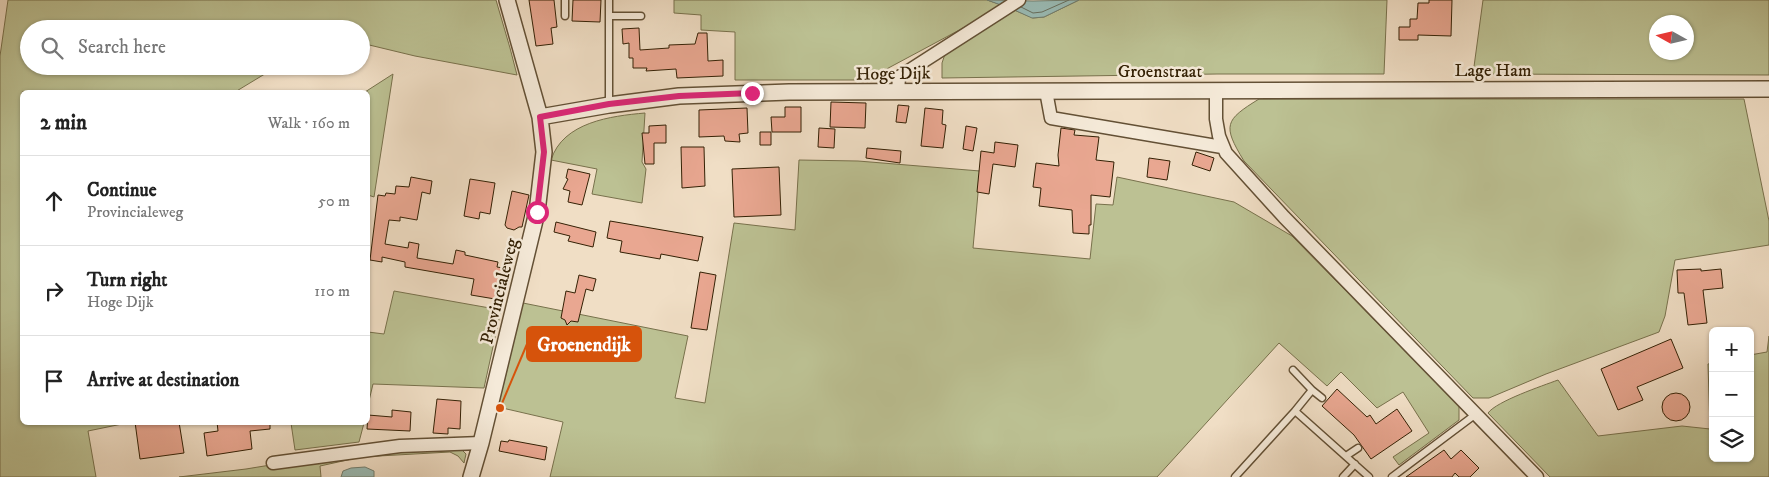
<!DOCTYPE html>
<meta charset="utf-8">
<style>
:root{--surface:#fff;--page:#f6f6f6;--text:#222;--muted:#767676;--line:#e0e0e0}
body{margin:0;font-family:"IM FELL DW Pica",serif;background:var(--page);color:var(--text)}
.controls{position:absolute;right:15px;bottom:15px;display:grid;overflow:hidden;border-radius:8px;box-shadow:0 1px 4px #0004}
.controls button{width:45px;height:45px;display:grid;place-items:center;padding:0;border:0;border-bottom:1px solid var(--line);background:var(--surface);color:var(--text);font:25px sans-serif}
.compass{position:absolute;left:1649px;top:15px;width:45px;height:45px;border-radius:50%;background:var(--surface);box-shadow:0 1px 4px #0004;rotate:278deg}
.stop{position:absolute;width:15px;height:15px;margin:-11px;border:4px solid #db2777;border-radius:50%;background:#fff}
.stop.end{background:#db2777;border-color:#fff;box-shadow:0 1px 5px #0008}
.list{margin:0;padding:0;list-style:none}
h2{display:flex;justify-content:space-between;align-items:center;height:65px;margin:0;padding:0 20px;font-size:21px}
h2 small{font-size:16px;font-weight:400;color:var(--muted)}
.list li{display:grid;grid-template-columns:32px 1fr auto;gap:15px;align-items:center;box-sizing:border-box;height:90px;padding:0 20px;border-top:1px solid var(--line)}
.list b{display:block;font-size:19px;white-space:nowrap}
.list p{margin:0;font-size:16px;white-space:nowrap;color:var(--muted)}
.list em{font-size:16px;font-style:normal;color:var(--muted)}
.icon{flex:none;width:28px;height:28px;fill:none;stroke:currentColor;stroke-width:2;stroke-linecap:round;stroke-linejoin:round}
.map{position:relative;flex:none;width:1769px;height:477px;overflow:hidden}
.search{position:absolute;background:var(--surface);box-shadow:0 1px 4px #0004;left:20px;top:20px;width:350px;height:55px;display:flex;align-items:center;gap:12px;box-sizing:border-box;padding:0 18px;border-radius:28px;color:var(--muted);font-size:19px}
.panel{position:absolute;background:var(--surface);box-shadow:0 1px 4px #0004;left:20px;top:90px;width:350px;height:335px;border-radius:8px}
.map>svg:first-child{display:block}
.green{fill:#bcc193;stroke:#78714c;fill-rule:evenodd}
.water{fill:#9abcb6;stroke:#717e6f}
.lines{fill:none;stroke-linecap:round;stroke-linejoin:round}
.shore{stroke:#676e5e;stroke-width:1}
.building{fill:#e9a791;stroke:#342105}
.service-casing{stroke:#635035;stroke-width:9}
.minor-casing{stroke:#635035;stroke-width:15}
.tertiary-casing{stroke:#635035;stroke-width:18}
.service{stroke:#f5ead9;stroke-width:6}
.minor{stroke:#f5ead9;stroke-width:12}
.tertiary{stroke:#f5ead9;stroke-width:15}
.route{stroke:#db2777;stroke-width:6}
.labels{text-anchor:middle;stroke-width:5;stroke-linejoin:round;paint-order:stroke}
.street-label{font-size:18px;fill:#342105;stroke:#f5ead9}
.leader{fill:none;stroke:#d6530b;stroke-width:2}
.callout-dot{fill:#d6530b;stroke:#f5ead9;stroke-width:2}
.callout{fill:#d6530b;stroke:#d6530b;stroke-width:2}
.callout-label{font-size:19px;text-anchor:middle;font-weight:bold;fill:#fff}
</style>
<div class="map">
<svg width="1769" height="477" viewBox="0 0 1769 477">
<rect width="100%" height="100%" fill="#f0dec5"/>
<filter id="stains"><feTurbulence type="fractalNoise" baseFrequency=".004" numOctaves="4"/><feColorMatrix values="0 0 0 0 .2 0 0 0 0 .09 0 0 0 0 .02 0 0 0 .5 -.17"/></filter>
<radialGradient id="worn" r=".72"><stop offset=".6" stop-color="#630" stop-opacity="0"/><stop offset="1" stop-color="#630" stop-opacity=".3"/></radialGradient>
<path class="green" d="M8,0H496L510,48L517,75L415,56L361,43V29H29V66H278L235,92H22V422H122V424L88,431L96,477H0V56Z
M674,0H987L1002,5L978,20L866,80H735V32L701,30V15L674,13Z
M1079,0H1387L1384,74H1217L942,78V63L945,54L983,29L997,22L1001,16L1012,9L1033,18L1044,17Z
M1483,0H1769V75L1473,74ZM1656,22H1686V52H1656Z
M393,74L374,197L368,195V92H365Z
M1259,99H1744L1769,221V245L1675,260L1665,316L1659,332L1546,374L1489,398H1473L1244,161C1222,125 1225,120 1259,99Z
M645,113L642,162L646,169L642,203L592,194L597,169L551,160C563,122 611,116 645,113Z
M799,160L858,161L980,171L973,248L1090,259L1096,204L1113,205L1117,177L1234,202L1292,236L1459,406V420L1399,465L1393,457L1429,433L1403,392L1377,408L1341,372L1327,386L1279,343L1157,477H550L563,422L498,407L523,303L688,336L675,398L705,403L734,223L795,230Z
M394,291L501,310L484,388L373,384L368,405V332L384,334Z
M1769,336V477H1550L1488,413C1497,401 1542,386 1558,380L1598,436L1682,426L1710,429L1708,364L1713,363V458H1750V355L1767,352Z
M291,423V422L364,423L359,442L295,450Z
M458,446L466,454L464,463L458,456L450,452L361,457L320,466L321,477H179L246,469L295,461Z"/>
<path class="water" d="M987,0L1033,1L1079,0L1044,17L1032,18L1012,9Z
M365,467L374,471V477H341L343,471L351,468Z"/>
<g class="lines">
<path class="shore" d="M1021,7L1033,13L1042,12L1069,0"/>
</g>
<path class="building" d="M529,0H554L557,27L551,28L553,44L536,46Z
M573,0H601L600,22L572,21Z
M1429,0H1452L1451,36L1418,35V40H1399V27H1410V19H1417L1418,3H1429Z
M639,28L640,50L669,48V45L695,44L698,33H707L708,61L723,60V76L677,78L676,69L646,71L647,68H633V58H629V43L623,44L622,29Z
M831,102L866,103L865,128L830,127Z
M898,105L909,106L906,123L896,122Z
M785,107H801V132H772L771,117H785Z
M747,108L748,133L739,134L740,142L725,141L724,136L699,137V110Z
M925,108L943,110L942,124L946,125L943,148L921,146Z
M666,125V143H654V164H645L642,133H649V126Z
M966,126L977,128L973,151L963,149Z
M819,128L835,129L834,148L818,147Z
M1061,128L1075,130L1074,135L1099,137L1096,160L1114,162L1110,197L1091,195V225H1089V234L1073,233L1072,210L1039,206L1041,188L1033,187L1036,163L1059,166L1058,155Z
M760,132H771V145H760Z
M995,142L1018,145L1015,167L993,164L989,194L977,192L981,151L994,153Z
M681,147H704L705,186L682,188Z
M867,148L901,151L900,163L866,158Z
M1196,152L1214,158L1210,171L1192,165Z
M1149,158L1170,161L1167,180L1147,177Z
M779,167L781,215L734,217L732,169Z
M568,169L590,174L582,205L568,202L570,191L563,189L568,179L566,178Z
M411,177L432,181L430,194L422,192L417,220L400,217V221L389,220L385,244L408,248L409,242L419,244L417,258L453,264L456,250L465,252V255L498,262L497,267L503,268L499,290L497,289L495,299L471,295L474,279L405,267V262L382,257V262L370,260L378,195L385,196L386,193L395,194L396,186L409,187Z
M470,179L495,183L490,214L480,212L479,219L464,216Z
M512,191L529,195L522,227H519L514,230L507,228L505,225Z
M610,221L703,237L698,261L661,254L660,259L620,252L622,241L607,238Z
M556,222L596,232L593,247L568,241L570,236L554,232Z
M1701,269V271L1721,269L1723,288L1703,290L1707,323L1688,325L1684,293H1678L1677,270Z
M700,272L716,275L707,330L691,328Z
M579,275L596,279L593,291L586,289L578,322L571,321L567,325L565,320L561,318L566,291L575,293Z
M1671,339L1683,368L1637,387L1643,400L1618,410L1601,369Z
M1337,389L1367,417L1370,415L1376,424L1397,409L1412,431L1371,459L1354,435L1322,406Z
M1662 407a14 14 0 1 1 28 0a14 14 0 1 1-28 0Z
M437,399L461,401L460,429L448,428V434L433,433Z
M392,410L411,412L410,431L367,429L368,415L392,417Z
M135,422H179L184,453L140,459Z
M217,422H270V429L250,431L252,449L207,456L204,433L218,431Z
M509,440L547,447L545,460L499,451L501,441L508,442Z
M1444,450L1451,459L1461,450L1479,468L1470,477H1459L1455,473L1452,477H1406Z"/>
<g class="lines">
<g class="service-casing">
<path id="service" d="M565,0V16
M609,0V105
M609,16H641
M1293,370L1312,390L1322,398
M1312,390L1295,411L1369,477
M1346,456L1358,448
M1235,477L1295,411
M1343,477L1355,464
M1392,477L1476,414"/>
</g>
<g class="minor-casing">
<path id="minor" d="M1216,90V119L1219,136L1226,153L1284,217L1537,477
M1046,91L1051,118L1222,147
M898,92L899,77L1019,0
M273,463L400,446L481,443"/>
</g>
<g class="tertiary-casing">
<path id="tertiary" d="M540,117L609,105L679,96L789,92L1769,89
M471,477L481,443L537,212L544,152L540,117L507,0"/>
</g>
<use href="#service" class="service"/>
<use href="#minor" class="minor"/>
<use href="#tertiary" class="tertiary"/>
</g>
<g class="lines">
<path class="route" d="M537,212L544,152L540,117L609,104L679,96L752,93"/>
</g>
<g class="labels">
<g class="street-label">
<text x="1493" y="76">Lage Ham</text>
<text x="1160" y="77">Groenstraat</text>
<text transform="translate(893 73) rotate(-1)" y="6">Hoge Dijk</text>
<text transform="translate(499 291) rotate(-76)" y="6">Provincialeweg</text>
</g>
</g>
<path class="leader" d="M500 408L527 344"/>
<circle class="callout-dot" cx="500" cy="408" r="5"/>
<rect class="callout" x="527" y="327" width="114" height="34" rx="5"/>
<g class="callout-label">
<text x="584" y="351">Groenendijk</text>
</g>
<rect width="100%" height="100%" filter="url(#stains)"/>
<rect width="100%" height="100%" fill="url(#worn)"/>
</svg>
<div class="controls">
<button>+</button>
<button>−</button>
<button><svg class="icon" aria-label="layers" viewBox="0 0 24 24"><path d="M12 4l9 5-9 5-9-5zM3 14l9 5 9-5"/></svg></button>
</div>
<svg class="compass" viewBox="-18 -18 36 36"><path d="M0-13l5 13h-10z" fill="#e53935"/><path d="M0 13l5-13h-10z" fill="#767676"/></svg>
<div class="stop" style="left:537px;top:212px"></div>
<div class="stop end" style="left:752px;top:93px"></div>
<div class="search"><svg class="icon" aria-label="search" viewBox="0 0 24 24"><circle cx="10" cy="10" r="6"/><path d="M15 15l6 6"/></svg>Search here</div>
<section class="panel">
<h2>2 min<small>Walk · 160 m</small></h2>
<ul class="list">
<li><svg class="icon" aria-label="ahead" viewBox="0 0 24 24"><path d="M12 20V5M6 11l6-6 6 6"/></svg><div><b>Continue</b><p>Provincialeweg</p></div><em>50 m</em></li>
<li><svg class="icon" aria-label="right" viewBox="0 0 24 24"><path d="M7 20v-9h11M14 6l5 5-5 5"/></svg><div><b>Turn right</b><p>Hoge Dijk</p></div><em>110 m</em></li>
<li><svg class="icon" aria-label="arrive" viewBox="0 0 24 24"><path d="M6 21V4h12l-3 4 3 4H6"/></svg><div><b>Arrive at destination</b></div></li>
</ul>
</section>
</div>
